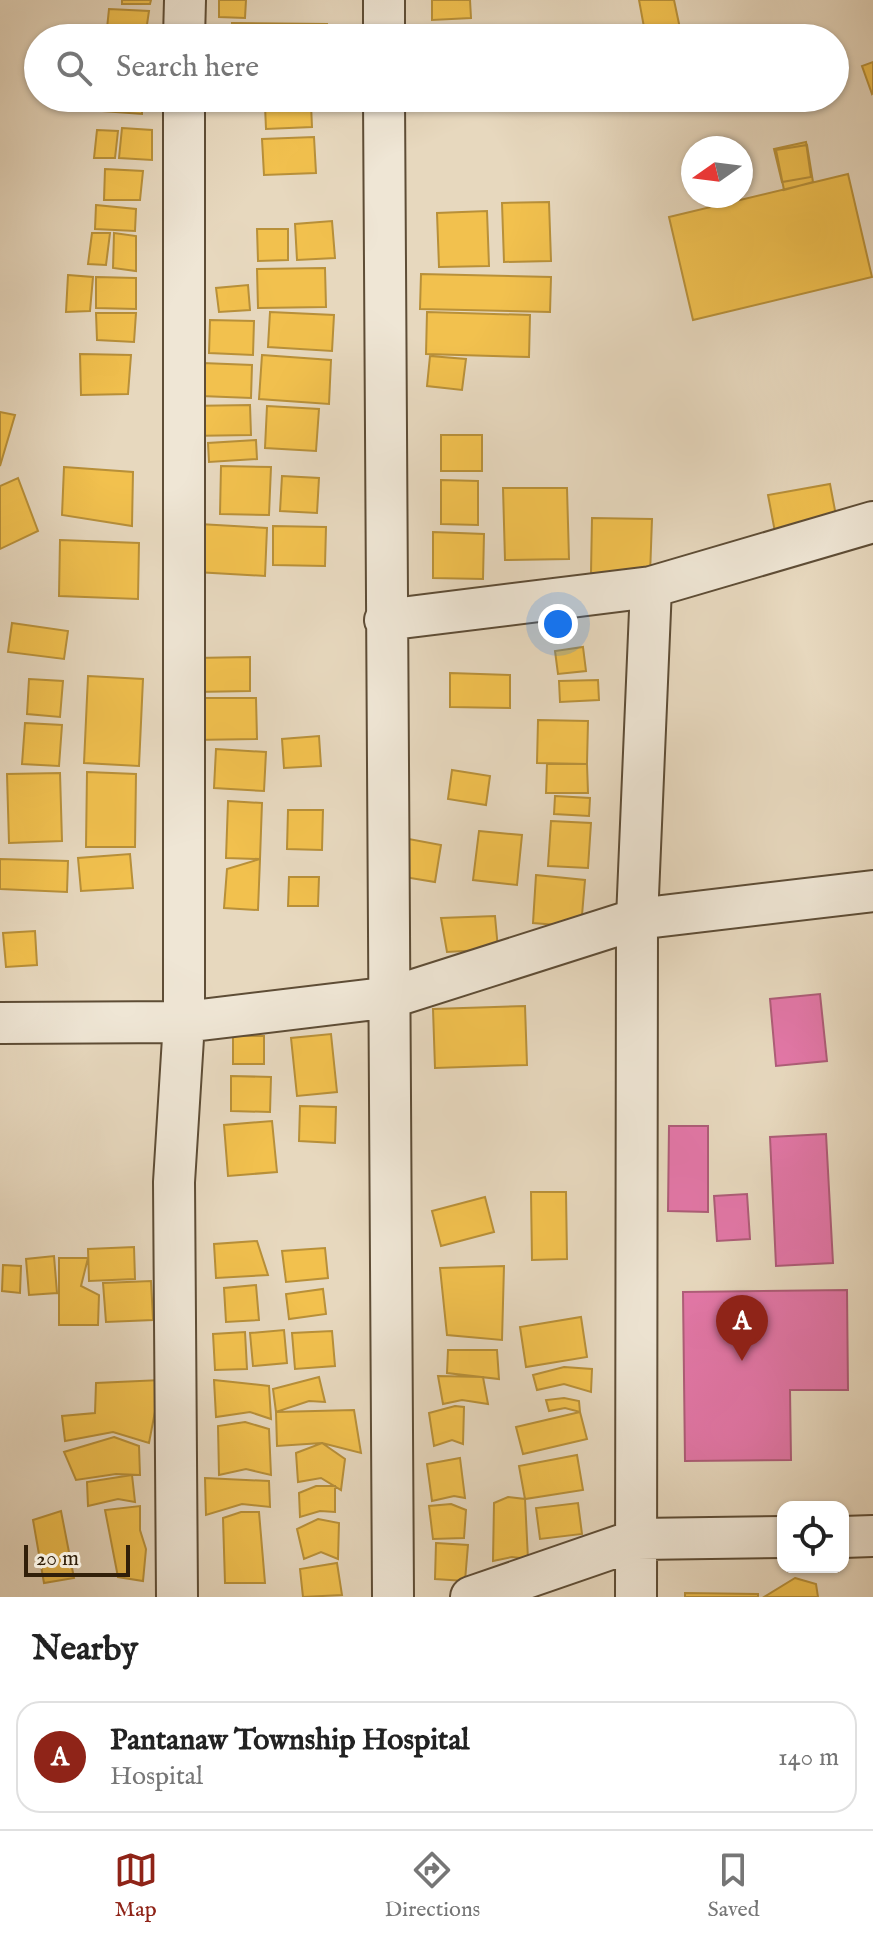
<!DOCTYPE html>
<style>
:root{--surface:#fff;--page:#f6f6f6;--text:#222;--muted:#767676;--line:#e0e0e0;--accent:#8f2418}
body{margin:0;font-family:"IM FELL English",serif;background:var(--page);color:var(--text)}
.controls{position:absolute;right:24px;bottom:24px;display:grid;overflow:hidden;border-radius:16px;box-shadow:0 2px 6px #0004}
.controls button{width:72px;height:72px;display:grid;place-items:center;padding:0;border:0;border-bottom:2px solid var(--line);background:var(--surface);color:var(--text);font:40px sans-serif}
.compass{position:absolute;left:681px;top:136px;width:72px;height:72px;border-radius:50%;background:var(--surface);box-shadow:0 2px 6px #0004;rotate:256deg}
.scale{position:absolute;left:24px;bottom:20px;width:106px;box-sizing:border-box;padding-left:8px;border:4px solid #311f09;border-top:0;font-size:22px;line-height:28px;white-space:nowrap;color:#311f09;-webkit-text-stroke:6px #efe6d5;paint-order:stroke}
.you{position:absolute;left:558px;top:624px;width:28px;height:28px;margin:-20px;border:6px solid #fff;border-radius:50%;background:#1a73e8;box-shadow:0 0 0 12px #1a73e833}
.badge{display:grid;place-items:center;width:52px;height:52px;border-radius:50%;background:var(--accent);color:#fff;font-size:26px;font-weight:700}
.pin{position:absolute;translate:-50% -66px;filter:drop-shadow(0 2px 4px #0008)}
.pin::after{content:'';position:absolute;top:42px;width:28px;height:24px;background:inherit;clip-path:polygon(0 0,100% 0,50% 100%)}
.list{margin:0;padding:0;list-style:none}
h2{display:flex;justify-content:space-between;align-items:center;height:104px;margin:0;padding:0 32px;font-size:34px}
h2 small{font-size:26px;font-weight:400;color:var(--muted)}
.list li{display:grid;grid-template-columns:52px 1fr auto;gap:24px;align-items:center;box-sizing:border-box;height:112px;margin:0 16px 16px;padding:0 16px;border:2px solid var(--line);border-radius:24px}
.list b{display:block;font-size:30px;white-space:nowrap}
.list p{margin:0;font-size:26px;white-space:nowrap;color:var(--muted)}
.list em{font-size:26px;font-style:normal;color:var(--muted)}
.icon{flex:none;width:44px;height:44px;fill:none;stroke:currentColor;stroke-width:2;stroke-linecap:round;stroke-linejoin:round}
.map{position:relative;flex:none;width:873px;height:1597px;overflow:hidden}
.search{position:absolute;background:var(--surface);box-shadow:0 2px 6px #0004;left:24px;right:24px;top:24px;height:88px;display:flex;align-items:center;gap:20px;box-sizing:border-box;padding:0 28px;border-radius:44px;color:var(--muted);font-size:30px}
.sheet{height:232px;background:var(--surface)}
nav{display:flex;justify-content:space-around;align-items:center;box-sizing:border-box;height:112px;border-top:2px solid var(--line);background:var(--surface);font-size:22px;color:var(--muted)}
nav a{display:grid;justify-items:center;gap:4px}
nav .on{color:var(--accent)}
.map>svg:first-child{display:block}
.homes{fill:#f2c14e;stroke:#b89039;stroke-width:2}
.health{fill:#e377a8;stroke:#ae5d78;stroke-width:2}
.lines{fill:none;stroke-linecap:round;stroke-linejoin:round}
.minor-casing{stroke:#5e4d36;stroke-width:44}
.minor{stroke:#efe6d5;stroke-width:40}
</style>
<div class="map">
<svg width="873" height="1597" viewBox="0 0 873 1597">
<rect width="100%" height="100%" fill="#e7d8be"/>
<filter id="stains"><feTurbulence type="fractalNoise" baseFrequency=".0025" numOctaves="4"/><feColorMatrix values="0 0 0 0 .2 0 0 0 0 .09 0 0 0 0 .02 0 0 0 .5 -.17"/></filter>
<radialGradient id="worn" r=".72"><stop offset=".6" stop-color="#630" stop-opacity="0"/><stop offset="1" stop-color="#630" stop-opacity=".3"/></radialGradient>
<path class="homes" d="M122,0H151L150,4H122Z
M219,0H246L245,18L219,17Z
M432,0H470L471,18L432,20Z
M639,0H674L682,38H646Z
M109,9L149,11L145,38H106Z
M232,23L327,24V38H232Z
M514,25L515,38H428V28Z
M873,62V93L872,94L862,66Z
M90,98H142V114L89,110Z
M269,98H322V99L269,100Z
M432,98H495V101L434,108Z
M311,104L312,127L266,129L265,106Z
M122,128L152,130V160L119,158Z
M97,130L118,131L115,158H94Z
M314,137L316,173L264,175L262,139Z
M806,142L811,177L782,182L774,149Z
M807,145L813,182L784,190L776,150Z
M105,169L143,171L140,200H104Z
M848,174L872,277L693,320L669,217Z
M549,202L551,261L504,262L502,203Z
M96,205L136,209L135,231L95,229Z
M487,211L489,266L439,267L437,213Z
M332,221L335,258L297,260L295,224Z
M257,229H288V260L258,261Z
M92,233H110L106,265L88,264Z
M114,233L136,236V271L113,268Z
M325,268L326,307L258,308L257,269Z
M421,274L551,277L550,312L420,309Z
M68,275L93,277L90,311L66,312Z
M96,277L136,278V309L96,308Z
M248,285L250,310L219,312L216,288Z
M270,312L334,315L332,351L268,347Z
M427,312L530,315L529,357L426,354Z
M96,313H136L134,342L97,340Z
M210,320L254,321L253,355L209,353Z
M80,354L131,355L128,394L81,395Z
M262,355L331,360L329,404L259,399Z
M430,356L466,359L462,390L427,386Z
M202,363L252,365L251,398L201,396Z
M250,405L251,435L187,436V406Z
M267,406L319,409L316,451L265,448Z
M0,412L15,415L0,466Z
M441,435H482V471H441Z
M256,440L257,459L209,462L208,443Z
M221,466L271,467L269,515L220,514Z
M64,467L133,472L132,526L62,515Z
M282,476L319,478L317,513L280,511Z
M18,478L38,531L0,549V486Z
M441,480L478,481V525L441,524Z
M830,484L837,521L775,532L768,495Z
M503,488H567L569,559L505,560Z
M592,518L652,519L650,575L591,573Z
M199,524L267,528L265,576L196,572Z
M273,526L326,527L325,566L273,565Z
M433,532L484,534L483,579L433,578Z
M60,540L139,543L138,599L59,596Z
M12,623L68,631L64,659L8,652Z
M583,647L586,671L558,674L555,651Z
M250,657V691L195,692V658Z
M450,673L510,675V708L450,707Z
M88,676L143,679L139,766L84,763Z
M29,679L63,681L60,717L27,714Z
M598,680L599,700L560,702L559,681Z
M193,698H256L257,739L193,740Z
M538,720L588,721L587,764L537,763Z
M25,723L62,725L59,766L22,764Z
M319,736L321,766L284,768L282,739Z
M216,749L266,752L264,791L214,788Z
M547,764H587L588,793H546Z
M452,770L490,776L486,805L448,799Z
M87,772L136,774L135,847H86Z
M60,773L62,841L9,843L7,774Z
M555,796L590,798L589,816L554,814Z
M228,801L262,803L260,859L226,858Z
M288,810H323L322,850L287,849Z
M551,821L591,823L588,868L548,866Z
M479,831L522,835L517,885L473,880Z
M398,837L441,845L435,882L392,875Z
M130,854L133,888L81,891L78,858Z
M0,859L68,861L67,892L0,889Z
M260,859L258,910L224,908L227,869Z
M536,875L585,880L581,927L533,923Z
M289,877H319L318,906H288Z
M495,916L498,949L447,952L441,918Z
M35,931L37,965L6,967L3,933Z
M525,1006L527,1065L435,1068L433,1009Z
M331,1034L337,1092L297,1096L291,1038Z
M233,1036H264V1064H233Z
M231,1076L271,1077L270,1112L231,1111Z
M300,1106L336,1107L335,1143L299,1141Z
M272,1121L277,1172L228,1176L224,1125Z
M531,1192H566L567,1259L532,1260Z
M485,1197L494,1232L441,1246L432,1211Z
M257,1241L268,1275L216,1278L214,1244Z
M134,1247L135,1279L89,1281L88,1249Z
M325,1248L328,1278L286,1282L282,1251Z
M54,1256L57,1293L29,1295L26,1259Z
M59,1258H88L81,1286L99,1295L98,1325H59Z
M3,1265L21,1266L20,1293L2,1291Z
M504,1266L502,1340L447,1335L440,1268Z
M151,1281L153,1320L106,1322L103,1283Z
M256,1285L259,1320L226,1322L224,1288Z
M323,1289L326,1314L289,1319L286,1294Z
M581,1317L587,1357L526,1367L520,1327Z
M284,1330L287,1363L253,1366L250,1333Z
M332,1331L335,1366L295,1369L292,1333Z
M245,1332L247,1369L215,1370L213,1334Z
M448,1350H497L499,1379L447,1373Z
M564,1367L592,1369L591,1392L564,1384L537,1390L533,1375Z
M438,1376L483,1377L488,1404L462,1400L443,1404Z
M319,1377L325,1402L309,1401L276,1412L273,1389Z
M161,1380L149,1443L113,1432L65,1441L62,1416L95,1413L96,1383Z
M214,1380L269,1386L271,1419L250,1412L216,1417Z
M564,1398L579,1401L580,1412L565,1408L549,1411L546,1400Z
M455,1406L464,1407L463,1444L452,1440L434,1446L429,1413Z
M354,1410L361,1453L322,1443L277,1446L276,1412Z
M580,1412L587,1439L523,1454L516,1427Z
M245,1422L269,1429L271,1475L246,1469L219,1475L218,1426Z
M114,1437L139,1446L140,1475L116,1474L76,1480L64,1452Z
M322,1443L345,1459L341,1490L321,1478L298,1482L296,1453Z
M577,1455L583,1490L525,1499L519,1466Z
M460,1458L465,1498L454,1496L432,1501L427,1464Z
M132,1475L135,1502L118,1499L88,1506L87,1482Z
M205,1478L269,1481L270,1507L242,1504L206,1515Z
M316,1486H335V1512L320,1511L300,1517L299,1493Z
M508,1497L525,1499L528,1559L512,1557L493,1561L494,1503Z
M578,1503L582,1534L540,1539L536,1508Z
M451,1504L466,1510L464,1538L433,1539L429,1506Z
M140,1506V1530L146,1549L143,1581L118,1577L105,1510Z
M61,1511L74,1578L44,1583L33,1520Z
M241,1512H259L265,1583H225L223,1518Z
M318,1519L339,1523L338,1559L321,1552L304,1559L297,1529Z
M436,1543L468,1545L465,1581L435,1579Z
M337,1563L342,1595L303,1597L300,1569Z
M795,1578L816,1584L818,1597H764Z
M685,1593L758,1594V1597H685Z"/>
<path class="health" d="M820,994L827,1061L776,1066L770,999Z
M669,1126H708V1212L668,1211Z
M826,1134L833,1263L776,1266L770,1137Z
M747,1194L750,1239L717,1241L714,1196Z
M847,1290L848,1390H790L791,1460L685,1461L683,1292Z"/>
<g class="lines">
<g class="minor-casing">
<path id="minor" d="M384,0V38
M184,38L185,0
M384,98L393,1597
M385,620L651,587L873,522
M0,1023L184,1022L392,997L637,919L873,891
M843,1537L873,1536
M177,1597L174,1182L184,1022V98
M471,1597L639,1539L783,1537
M636,1597L637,919L651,587"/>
</g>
<use href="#minor" class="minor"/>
</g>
<rect width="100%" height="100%" filter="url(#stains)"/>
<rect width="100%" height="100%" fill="url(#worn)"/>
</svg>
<div class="controls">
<button><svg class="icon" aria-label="locate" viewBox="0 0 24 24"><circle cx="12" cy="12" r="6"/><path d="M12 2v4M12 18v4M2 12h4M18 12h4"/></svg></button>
</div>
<svg class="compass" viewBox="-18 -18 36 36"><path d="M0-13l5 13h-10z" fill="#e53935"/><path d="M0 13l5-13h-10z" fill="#767676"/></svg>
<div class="scale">20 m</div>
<div class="you"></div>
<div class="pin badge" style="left:742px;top:1361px">A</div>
<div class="search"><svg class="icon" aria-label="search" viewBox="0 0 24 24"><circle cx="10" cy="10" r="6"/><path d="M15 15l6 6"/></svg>Search here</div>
</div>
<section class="sheet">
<h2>Nearby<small></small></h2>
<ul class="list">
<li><span class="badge">A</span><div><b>Pantanaw Township Hospital</b><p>Hospital</p></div><em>140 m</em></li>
</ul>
</section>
<nav>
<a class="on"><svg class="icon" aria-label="map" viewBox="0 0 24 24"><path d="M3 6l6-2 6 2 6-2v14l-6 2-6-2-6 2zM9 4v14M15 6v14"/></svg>Map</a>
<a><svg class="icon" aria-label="directions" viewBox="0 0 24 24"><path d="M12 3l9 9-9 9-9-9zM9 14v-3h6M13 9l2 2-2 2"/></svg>Directions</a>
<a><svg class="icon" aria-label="saved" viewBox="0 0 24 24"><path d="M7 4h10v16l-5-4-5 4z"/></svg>Saved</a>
</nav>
